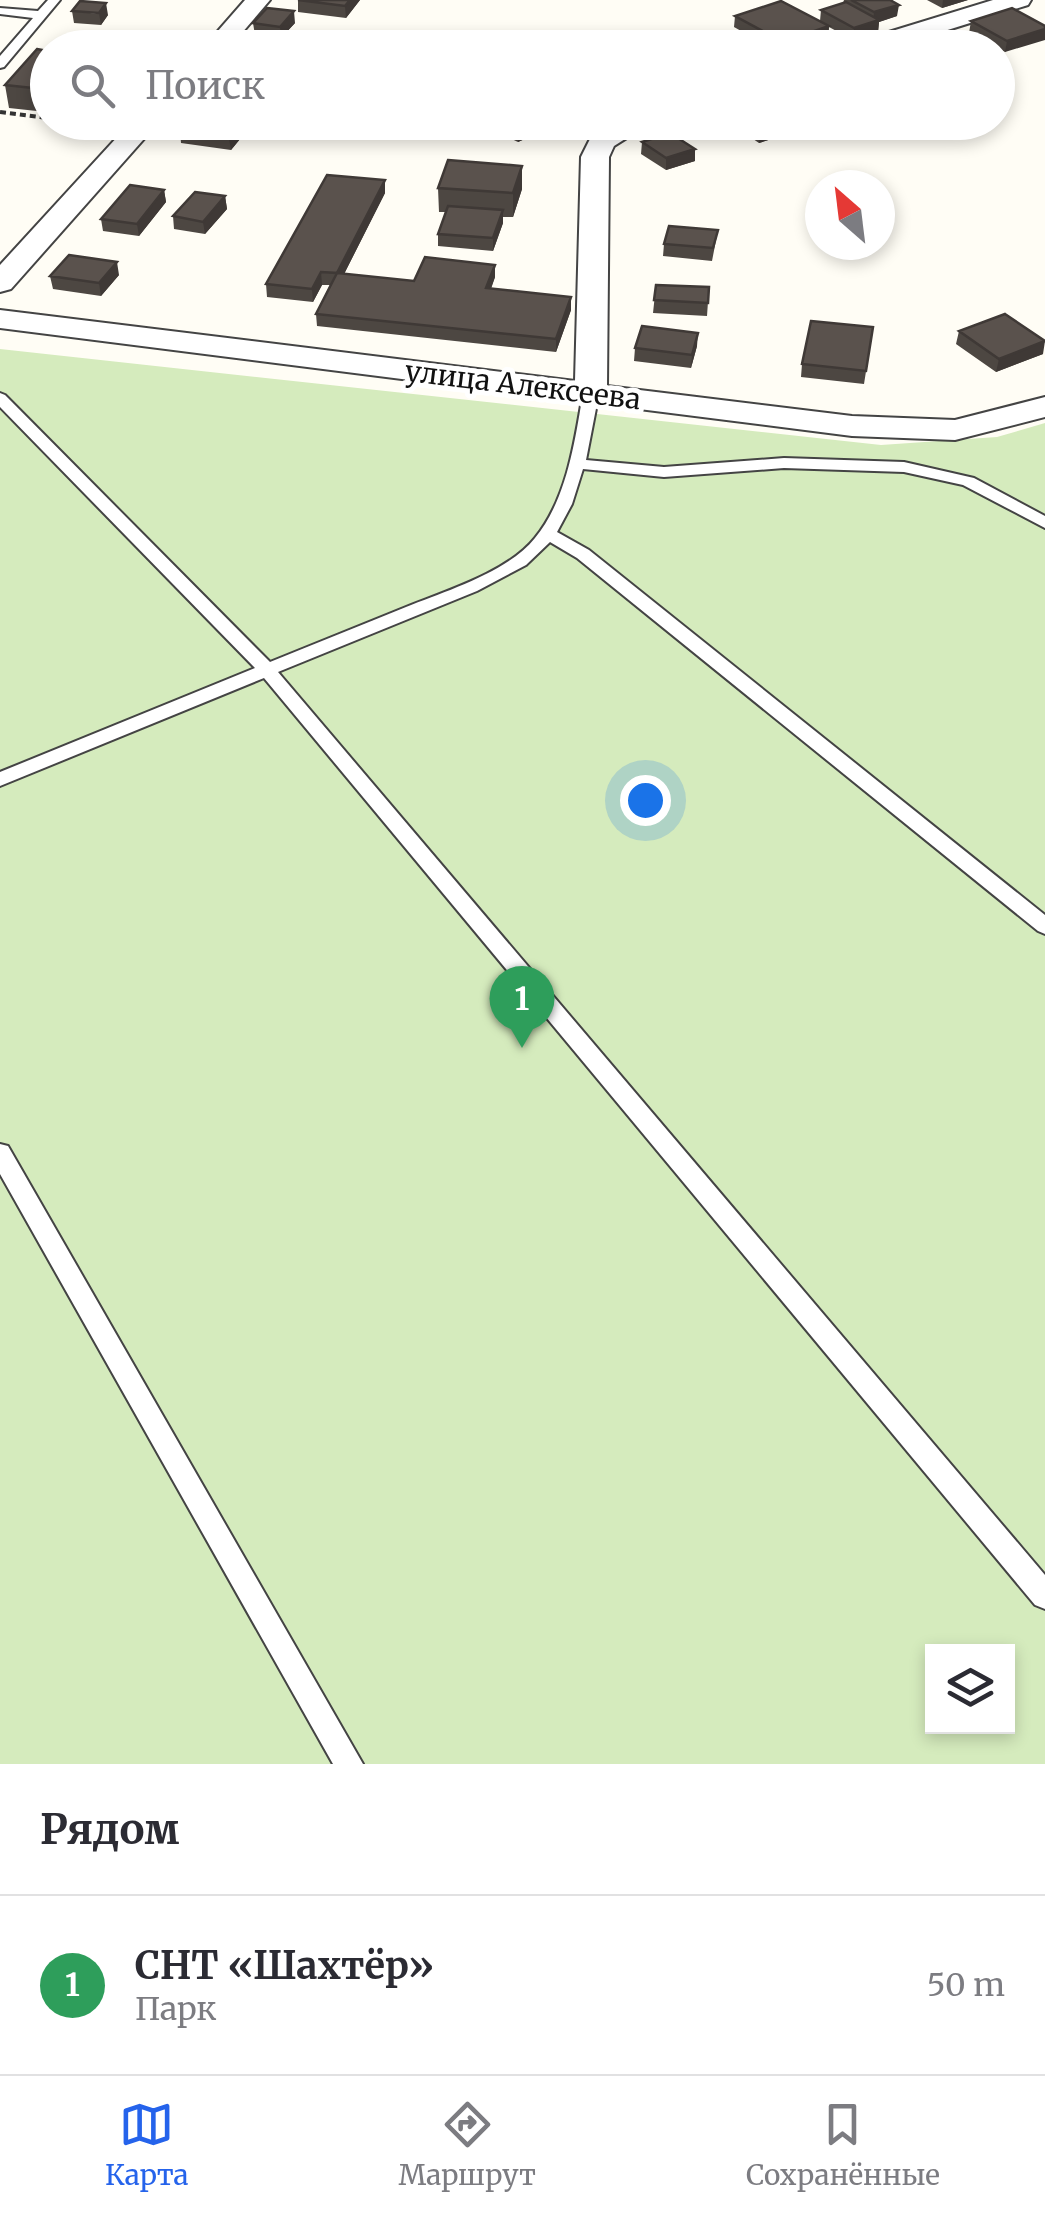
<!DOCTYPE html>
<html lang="ru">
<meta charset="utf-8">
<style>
:root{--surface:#fff;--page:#f7f7f7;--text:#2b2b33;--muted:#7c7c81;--line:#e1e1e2;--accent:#2563eb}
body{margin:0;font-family:Merriweather,serif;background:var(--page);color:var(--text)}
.controls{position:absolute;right:30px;bottom:30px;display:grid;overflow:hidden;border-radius:0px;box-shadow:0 5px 15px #0003}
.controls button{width:90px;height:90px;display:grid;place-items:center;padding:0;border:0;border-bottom:2px solid var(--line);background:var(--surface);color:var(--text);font:50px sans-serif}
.compass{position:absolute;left:805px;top:170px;width:90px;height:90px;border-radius:50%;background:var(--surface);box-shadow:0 5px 15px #0003;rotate:332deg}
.you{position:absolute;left:645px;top:800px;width:35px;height:35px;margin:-25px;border:8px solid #fff;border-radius:50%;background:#1a73e8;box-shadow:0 0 0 15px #1a73e833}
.badge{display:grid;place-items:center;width:65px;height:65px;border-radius:50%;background:var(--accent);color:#fff;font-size:32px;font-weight:700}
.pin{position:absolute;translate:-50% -82px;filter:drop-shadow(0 2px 5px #0008)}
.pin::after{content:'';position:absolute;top:52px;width:35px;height:30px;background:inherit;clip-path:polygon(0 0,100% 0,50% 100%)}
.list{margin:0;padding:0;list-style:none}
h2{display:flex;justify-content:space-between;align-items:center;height:130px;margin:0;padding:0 40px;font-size:42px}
h2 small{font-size:32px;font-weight:400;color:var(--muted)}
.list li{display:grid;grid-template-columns:65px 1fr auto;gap:30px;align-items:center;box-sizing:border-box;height:180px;padding:0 40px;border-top:2px solid var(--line)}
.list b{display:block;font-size:38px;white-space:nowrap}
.list p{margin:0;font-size:32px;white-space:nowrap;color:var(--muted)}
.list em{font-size:32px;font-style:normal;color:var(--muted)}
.icon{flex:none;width:55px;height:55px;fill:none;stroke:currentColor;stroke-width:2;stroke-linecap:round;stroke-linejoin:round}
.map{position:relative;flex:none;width:1045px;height:1764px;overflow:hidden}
.search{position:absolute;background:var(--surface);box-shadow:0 5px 15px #0003;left:30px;right:30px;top:30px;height:110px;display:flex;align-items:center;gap:25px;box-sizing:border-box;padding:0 35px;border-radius:55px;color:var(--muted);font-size:38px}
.sheet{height:310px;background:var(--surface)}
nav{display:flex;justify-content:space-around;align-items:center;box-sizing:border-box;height:140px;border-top:2px solid var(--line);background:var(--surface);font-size:28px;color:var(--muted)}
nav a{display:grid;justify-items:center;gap:5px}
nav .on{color:var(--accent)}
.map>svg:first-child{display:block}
.green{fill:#d5ebbd;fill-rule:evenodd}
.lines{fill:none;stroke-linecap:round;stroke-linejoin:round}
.lane-casing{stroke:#444;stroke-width:4}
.street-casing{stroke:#444;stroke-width:4}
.path{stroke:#333;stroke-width:4;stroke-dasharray:6 4;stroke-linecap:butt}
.lane{fill:#fff;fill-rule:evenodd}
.street{fill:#fff;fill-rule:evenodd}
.wall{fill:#4d4742}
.shaded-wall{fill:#3f3936}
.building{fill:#5a524d;stroke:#3f3936;stroke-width:2.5}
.labels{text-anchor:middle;stroke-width:10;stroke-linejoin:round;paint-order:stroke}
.far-street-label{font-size:28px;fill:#111;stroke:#fff}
</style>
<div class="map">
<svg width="1045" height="1764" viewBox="0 0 1045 1764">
<rect width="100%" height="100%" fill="#fffdf5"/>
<path class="green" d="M0,349L881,445L997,437L1045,423V1764H0ZM932,1652H1008V1726H932Z"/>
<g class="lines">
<g class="lane-casing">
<path id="lane" d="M48,0H60L4,67L0,68V56L33,18L0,14V8L38,11Z
M591,388L599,393L586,460L664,467L784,458L904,462L974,478L1045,516V528L963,485L904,472L784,468L664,477L583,469L572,504L557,532L589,550L1045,915V934L1038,931L577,558L550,542L526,565L477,591L278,672L1045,1575V1609L1035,1605L264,678L0,786V772L255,668L0,407V393L5,395L270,662C315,644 361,625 406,607C446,591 508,572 535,538C567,499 575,441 583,393Z
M0,1144L8,1146L363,1764H333L0,1174Z"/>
</g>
<g class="street-casing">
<path id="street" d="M245,0H270L229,48H203Z
M993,0H1031L1028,5L890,48H850L853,43Z
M131,122H159L11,289L0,292V265Z
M617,122H652L614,146L609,157L607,386L852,416L955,420L1045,397V417L955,440L852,436L0,328V310L575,381L581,157L592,135Z"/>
</g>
<path class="path" d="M0,112L48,118"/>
<use href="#lane" class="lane"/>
<use href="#street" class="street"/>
</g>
<path class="wall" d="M298,0H360L346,18L298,12Z
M844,0H890L897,16L879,22L878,32L853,40L829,27L828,38L799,48H771L734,27L735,16L820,21L821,10L843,3Z
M927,0H968L942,8Z
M72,11L108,15L101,25L74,23Z
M971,21L1045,26L1005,52L969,33Z
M253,23H295L281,38L255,35Z
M48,51L46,112L9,108L5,85Z
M538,122V133L518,142L478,123Z
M552,122H582L562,129Z
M731,122H819L818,124L759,143L731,124Z
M180,131L245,133L231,150L181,143Z
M642,142L695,149V161L666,170L641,154Z
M385,180V193L344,274L414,281L495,277L491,289L571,310L556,352L317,326L316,314L330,285H322L313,302L267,297L266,284Z
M438,188L522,189L513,217H503V223L493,251L438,246V234L446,212H439Z
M164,190L166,202L139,236L103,231L101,219Z
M225,196L227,209L205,234L174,229L173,216Z
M718,230L712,261L663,256L664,244Z
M119,275L101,296L53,289L50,276Z
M656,285L709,287L707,316L653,313Z
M873,327L864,384L801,377L802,364Z
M959,331L1043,354L996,372L956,344Z
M697,346L691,368L634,361L635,348Z"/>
<path class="shaded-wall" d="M350,0H360L346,18L345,6Z
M943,0H968L942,8Z
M106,3L108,15L101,25L99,13Z
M899,5L897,16L879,22L878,32L853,40L854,28L873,22L874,12Z
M294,11L295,23L281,38L280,27Z
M829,26L828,38L799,48H782L783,42Z
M1045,29V40L1005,52L1007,41Z
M48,83V111L46,112L42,89Z
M242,122H244L245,133L231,150L229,138Z
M534,122H538V133L518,142V130Z
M562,122H582L562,129Z
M786,122H819L818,124L759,143L760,131Z
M695,149V161L666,170V158Z
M522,166V189L513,217V193Z
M385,180V193L338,286L337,273Z
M164,190L166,202L139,236L137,224Z
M225,196L227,209L205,234L203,222Z
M503,210V223L493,251V238Z
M117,262L119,275L101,296L99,283Z
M495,265V277L486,301V288Z
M321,272L322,285L313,302L312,289Z
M571,297V310L556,352V339Z
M698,333L697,346L691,368L692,355Z
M1045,341L1043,354L996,372L999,359Z"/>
<path class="building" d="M298,0H350L345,6Z
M851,0H890L899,5L874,12Z
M80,1L106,3L99,13L72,11Z
M781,1L829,26L783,42L735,16Z
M846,2L879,20L854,28L821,10Z
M267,8L294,11L280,27L253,23Z
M1012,8L1045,26V29L1007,41L971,21Z
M953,32L981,48H930L920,42Z
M37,49L48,51V83L42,89L5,85Z
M187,122H242L229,138L180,131Z
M503,122H534L518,130Z
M748,122H786L760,131Z
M670,133L695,149L666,158L642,142Z
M448,160L522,166L513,193L438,188Z
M327,175L385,180L337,273L414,281L425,257L495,265L486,288L571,297L556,339L316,314L337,273L321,272L312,289L266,284Z
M130,185L164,190L137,224L101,219Z
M195,192L225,196L203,222L173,216Z
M448,206L503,210L493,238L438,234Z
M669,226L718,230L713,248L664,244Z
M69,255L117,262L99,283L50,276Z
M656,285L709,287L708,303L654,300Z
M1005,314L1045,341L999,359L959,331Z
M811,321L873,327L866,371L802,364Z
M642,326L698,333L692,355L635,348Z"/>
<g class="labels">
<g class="far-street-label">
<text transform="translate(523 385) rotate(7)" y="10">улица Алексеева</text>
</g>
</g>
</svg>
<div class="controls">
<button><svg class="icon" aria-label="layers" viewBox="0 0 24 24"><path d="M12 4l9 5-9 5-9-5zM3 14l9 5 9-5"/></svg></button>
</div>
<svg class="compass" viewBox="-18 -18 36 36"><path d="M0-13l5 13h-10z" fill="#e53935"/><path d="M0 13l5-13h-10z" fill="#7c7c81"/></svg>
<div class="you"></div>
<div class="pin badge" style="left:522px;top:1048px;background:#2e9e5b">1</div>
<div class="search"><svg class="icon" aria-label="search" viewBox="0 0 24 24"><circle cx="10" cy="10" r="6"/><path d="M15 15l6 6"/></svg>Поиск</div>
</div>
<section class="sheet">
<h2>Рядом<small></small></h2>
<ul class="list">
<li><span class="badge" style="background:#2e9e5b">1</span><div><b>СНТ «Шахтёр»</b><p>Парк</p></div><em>50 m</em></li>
</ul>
</section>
<nav>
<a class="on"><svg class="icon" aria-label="map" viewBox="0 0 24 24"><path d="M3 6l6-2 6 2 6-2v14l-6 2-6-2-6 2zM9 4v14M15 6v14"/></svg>Карта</a>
<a><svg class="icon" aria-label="directions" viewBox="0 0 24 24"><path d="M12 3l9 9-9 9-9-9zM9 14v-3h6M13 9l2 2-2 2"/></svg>Маршрут</a>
<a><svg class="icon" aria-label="saved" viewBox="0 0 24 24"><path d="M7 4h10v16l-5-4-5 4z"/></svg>Сохранённые</a>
</nav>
